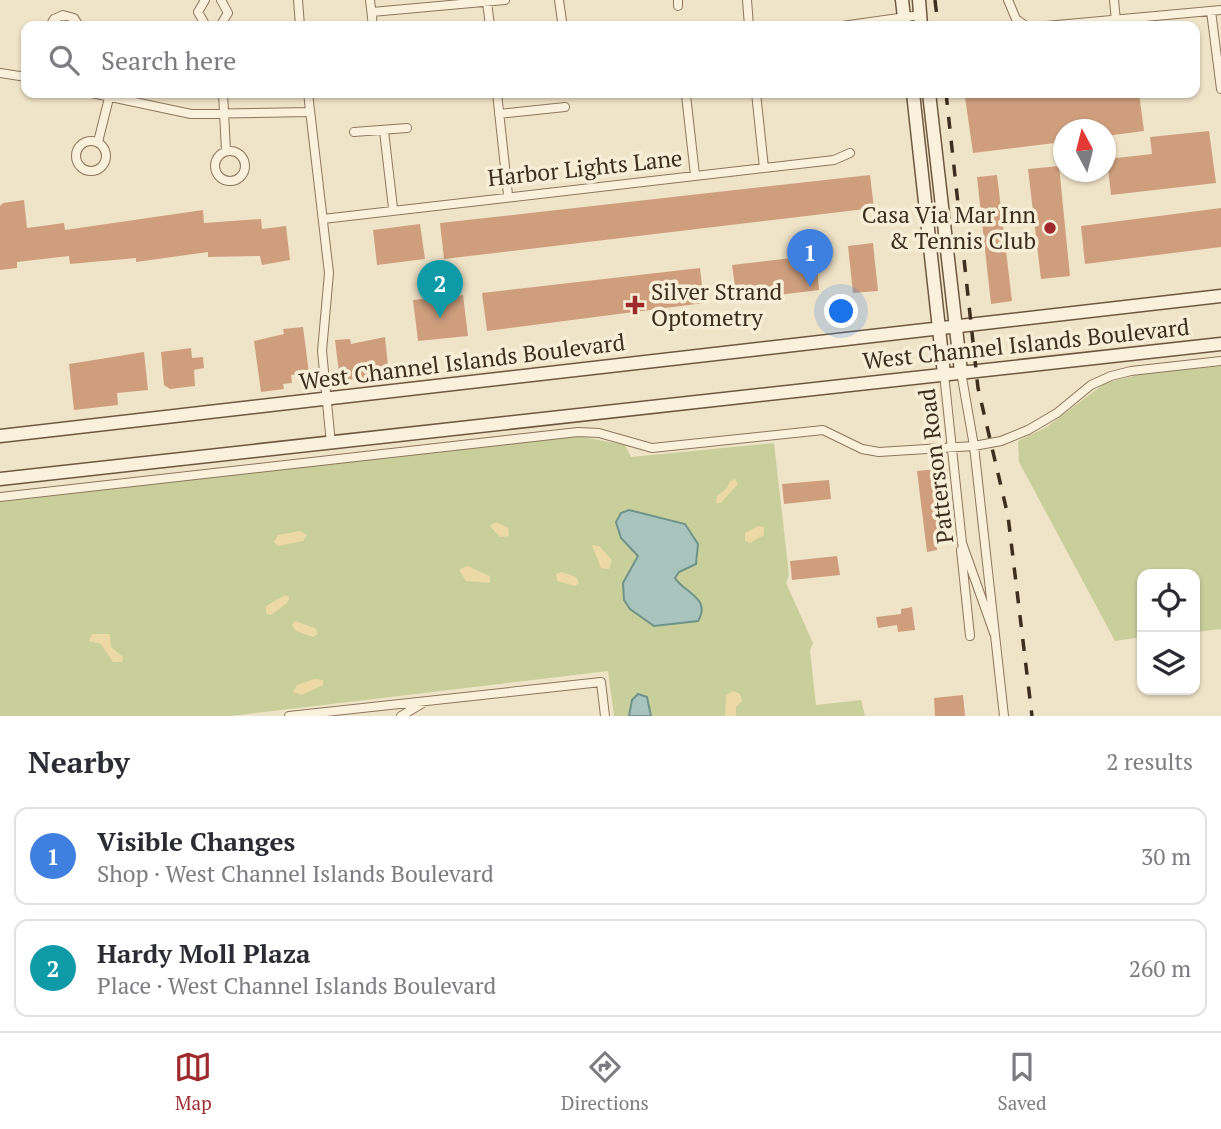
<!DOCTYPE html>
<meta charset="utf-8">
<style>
:root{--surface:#fff;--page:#f2f2f3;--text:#2b2b33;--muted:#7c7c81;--line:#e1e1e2;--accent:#9e2a2b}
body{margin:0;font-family:"PT Serif",serif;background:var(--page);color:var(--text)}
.controls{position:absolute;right:21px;bottom:21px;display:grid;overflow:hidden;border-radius:14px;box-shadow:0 2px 5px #0004}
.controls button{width:63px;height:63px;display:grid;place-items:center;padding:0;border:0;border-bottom:2px solid var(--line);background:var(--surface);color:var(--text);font:35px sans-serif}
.compass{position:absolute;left:1053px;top:119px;width:63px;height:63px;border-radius:50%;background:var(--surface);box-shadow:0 2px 5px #0004;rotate:353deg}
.you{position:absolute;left:842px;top:312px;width:24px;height:24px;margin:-18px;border:5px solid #fff;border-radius:50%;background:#1a73e8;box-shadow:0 0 0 10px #1a73e833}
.badge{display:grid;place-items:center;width:46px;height:46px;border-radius:50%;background:var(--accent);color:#fff;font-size:23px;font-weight:700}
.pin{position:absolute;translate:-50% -58px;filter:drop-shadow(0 2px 4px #0008)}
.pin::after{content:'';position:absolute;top:37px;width:24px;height:21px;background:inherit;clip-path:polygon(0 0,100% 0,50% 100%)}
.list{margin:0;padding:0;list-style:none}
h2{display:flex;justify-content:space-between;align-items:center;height:91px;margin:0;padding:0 28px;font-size:30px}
h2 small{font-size:23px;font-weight:400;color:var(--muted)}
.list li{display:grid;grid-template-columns:46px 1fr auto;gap:21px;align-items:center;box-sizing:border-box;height:98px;margin:0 14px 14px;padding:0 14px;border:2px solid var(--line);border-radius:14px}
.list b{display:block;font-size:26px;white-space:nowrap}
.list p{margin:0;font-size:23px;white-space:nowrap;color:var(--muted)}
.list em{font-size:23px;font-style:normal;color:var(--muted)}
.icon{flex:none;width:38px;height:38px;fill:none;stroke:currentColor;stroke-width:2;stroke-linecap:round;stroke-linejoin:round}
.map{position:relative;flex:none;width:1221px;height:716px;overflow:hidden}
.search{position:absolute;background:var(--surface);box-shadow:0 2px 5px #0004;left:21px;right:21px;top:21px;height:77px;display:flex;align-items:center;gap:18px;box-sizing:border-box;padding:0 24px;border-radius:14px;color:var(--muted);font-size:26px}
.sheet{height:315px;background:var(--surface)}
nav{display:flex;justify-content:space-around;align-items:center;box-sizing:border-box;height:98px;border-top:2px solid var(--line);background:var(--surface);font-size:19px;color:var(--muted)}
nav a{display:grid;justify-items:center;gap:4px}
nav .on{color:var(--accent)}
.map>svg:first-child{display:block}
.green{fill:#c9cf9b}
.sand{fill:#ecd9a5}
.water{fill:#a9c4bc;stroke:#6f938a;stroke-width:2}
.building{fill:#cf9f7d}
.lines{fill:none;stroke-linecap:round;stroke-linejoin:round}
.street-casing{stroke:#8d765c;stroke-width:10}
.secondary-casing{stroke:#6f573f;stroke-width:15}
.street{stroke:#faf1dc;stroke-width:8}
.secondary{stroke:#faf1dc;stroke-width:12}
.rail{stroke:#3d2e20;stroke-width:3.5;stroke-dasharray:12 12;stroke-linecap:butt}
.poi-dot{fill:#9e2a2b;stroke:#f7eed8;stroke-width:2.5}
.labels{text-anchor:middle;stroke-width:7;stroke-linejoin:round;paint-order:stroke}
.street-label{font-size:23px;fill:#3d2e20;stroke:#f7eed8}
.poi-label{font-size:23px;fill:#3d2e20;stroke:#f7eed8;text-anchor:end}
</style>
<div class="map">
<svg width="1221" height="716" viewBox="0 0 1221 716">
<rect width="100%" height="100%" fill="#f0e4c8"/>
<path class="green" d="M1221,366V629L1195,632V574H1142V637L1115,641L1019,462L1018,441L1047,427L1105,383L1138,375Z
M578,436L625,445L631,457L774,443L789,575L786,583L813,643L810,650L816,705L861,700L865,716H614L608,671L230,716H0V502Z"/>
<path class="sand" d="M735,479L738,484L721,503H716L717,496L727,488L730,481Z
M496,522L508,528L509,536L500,537L490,526Z
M758,526L764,527V535L750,543L745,541V533Z
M300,531L307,535L303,541L278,546L274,542L278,535Z
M592,545L599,546L612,560L609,569L601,568Z
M467,566L490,576V583L466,581L459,570Z
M561,572L576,577L579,583L575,586L557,581L556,574Z
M285,595L289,597L288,602L271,615L266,614V606Z
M295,621L315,628L318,634L313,637L296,631L292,625Z
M92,634H110L111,647L123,657L122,662H113L101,644L89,641Z
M314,679L323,680V685L302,695L293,692L297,685Z
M733,691L740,694L742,701L736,707V716H725L726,695Z"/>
<path class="water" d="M629,510L685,524L698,544L696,564L679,572L675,578C683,592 712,598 698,621L654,626L630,609L624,600L623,583L638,556L621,538L616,522L621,513Z
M638,694L647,697L651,716H629L632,700Z"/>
<path class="building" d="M998,93H1139L1144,131L1105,136V130H1063V142L973,153L965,97Z
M1209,131L1216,183L1111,195L1107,159L1152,154L1150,137Z
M1059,166L1070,276L1041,279L1028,169Z
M870,175L874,208L444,259L440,223Z
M997,175L1012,301L991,304L977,177Z
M24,200L27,228L64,223L65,230L203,210L204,223L261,219L262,229L286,226L290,260L262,265L260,256L208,257V252L136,262V258L70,264L69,256L17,262V268L0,270V206L3,203Z
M1221,208V247L1085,264L1081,226Z
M420,224L425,259L377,265L373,230Z
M873,243L878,291L853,293L848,246Z
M816,255L819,290L737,300L732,265Z
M700,268L704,303L487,331L482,293Z
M463,295L468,336L418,341L413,300Z
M303,327L309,373L291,375L292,383L283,384L284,389L261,392L254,341L284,334L283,329Z
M385,337L389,375L340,381L335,340L350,339L351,344Z
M191,348L192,358L203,357L204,368L194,370L195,386L170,389L164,385L161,352Z
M144,352L148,390L117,393L118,405L74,410L69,364Z
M937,469L946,540L937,541V550L927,552L917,471Z
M829,480L831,499L784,504L782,484Z
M837,556L840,575L792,580L790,561Z
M912,607L915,630L898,632L897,625L878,628L876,617L901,614V609Z
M963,695L965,716H935L934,698Z"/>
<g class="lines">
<g class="street-casing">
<path id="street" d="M205,0L198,12L206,26
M298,0L300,26
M370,0L373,26
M559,0L562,21
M678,0V6
M747,0L749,26
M1008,0L1016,19L1026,26
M1114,0L1116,21
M487,2L490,26
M1211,11L1221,89
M372,12L505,0
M50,26L54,19L63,15L74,18L79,26
M220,26L228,13L221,0
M842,26L920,15
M1046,26L1221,10
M0,73L26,77
M92,93L191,114L310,112
M223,93L226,151
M308,93L329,273L322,351L331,444
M497,93L508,195
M756,93L764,168
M686,95L695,175
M499,114L565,107
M384,131L393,208
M354,132L407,128
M76 156a15 15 0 1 1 30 0a15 15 0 1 1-30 0Z
M98,142L109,98
M215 166a15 15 0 1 1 30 0a15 15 0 1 1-30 0Z
M323,219L834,160L850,153
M961,372L974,446L1004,716
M944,374L962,543L994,633
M0,497L578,432L599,433L652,448L823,430L862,449L879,452L974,446L1001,441L1028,430L1057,413L1091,385L1111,376L1131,371L1221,361
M961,550L970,636
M289,716L601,682L605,716
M401,716L423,703"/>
</g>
<g class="secondary-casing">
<path id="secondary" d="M902,0L905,26
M919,0L921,26
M913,93L944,374
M929,93L961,372
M0,436L1221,296
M0,479L1221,344"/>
</g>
<use href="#street" class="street"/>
<use href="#secondary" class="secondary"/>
<path class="rail" d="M935,0L938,26
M946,93L978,388L1008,516L1032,716"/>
</g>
<g class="poi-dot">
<circle cx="1050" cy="228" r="7"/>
<path d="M631.5 294.5h7v7h7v7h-7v7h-7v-7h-7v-7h7z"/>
</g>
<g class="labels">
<g class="street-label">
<text transform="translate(585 168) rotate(-6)" y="8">Harbor Lights Lane</text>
<text transform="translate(1026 344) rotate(-6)" y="8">West Channel Islands Boulevard</text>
<text transform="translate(462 362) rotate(-7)" y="8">West Channel Islands Boulevard</text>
<text transform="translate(936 466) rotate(-97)" y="8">Patterson Road</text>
</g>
<g class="poi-label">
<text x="1036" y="223">Casa Via Mar Inn<tspan x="1036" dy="26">&amp; Tennis Club</tspan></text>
<text x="651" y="300" text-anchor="start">Silver Strand<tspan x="651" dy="26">Optometry</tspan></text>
</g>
</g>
</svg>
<div class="controls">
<button><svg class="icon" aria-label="locate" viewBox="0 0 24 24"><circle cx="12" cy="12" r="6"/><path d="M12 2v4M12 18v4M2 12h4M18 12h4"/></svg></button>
<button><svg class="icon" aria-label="layers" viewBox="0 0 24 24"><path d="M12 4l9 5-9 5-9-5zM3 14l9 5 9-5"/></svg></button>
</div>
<svg class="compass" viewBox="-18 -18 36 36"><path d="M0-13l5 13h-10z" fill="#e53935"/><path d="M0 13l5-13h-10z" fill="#7c7c81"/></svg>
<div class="you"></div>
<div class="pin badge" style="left:810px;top:287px;background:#3f7fe0">1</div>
<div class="pin badge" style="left:440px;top:318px;background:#0f9aa8">2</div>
<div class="search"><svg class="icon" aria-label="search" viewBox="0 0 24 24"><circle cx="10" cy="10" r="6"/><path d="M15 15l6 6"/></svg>Search here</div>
</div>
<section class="sheet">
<h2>Nearby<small>2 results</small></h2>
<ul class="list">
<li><span class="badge" style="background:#3f7fe0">1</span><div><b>Visible Changes</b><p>Shop · West Channel Islands Boulevard</p></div><em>30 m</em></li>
<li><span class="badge" style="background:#0f9aa8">2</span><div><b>Hardy Moll Plaza</b><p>Place · West Channel Islands Boulevard</p></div><em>260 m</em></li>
</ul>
</section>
<nav>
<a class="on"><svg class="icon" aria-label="map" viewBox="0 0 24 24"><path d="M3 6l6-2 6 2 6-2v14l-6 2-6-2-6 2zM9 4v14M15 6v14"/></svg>Map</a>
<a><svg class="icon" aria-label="directions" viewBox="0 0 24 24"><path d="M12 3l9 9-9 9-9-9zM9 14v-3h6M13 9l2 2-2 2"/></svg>Directions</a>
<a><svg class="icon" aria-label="saved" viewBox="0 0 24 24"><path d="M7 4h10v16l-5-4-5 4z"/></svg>Saved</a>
</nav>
